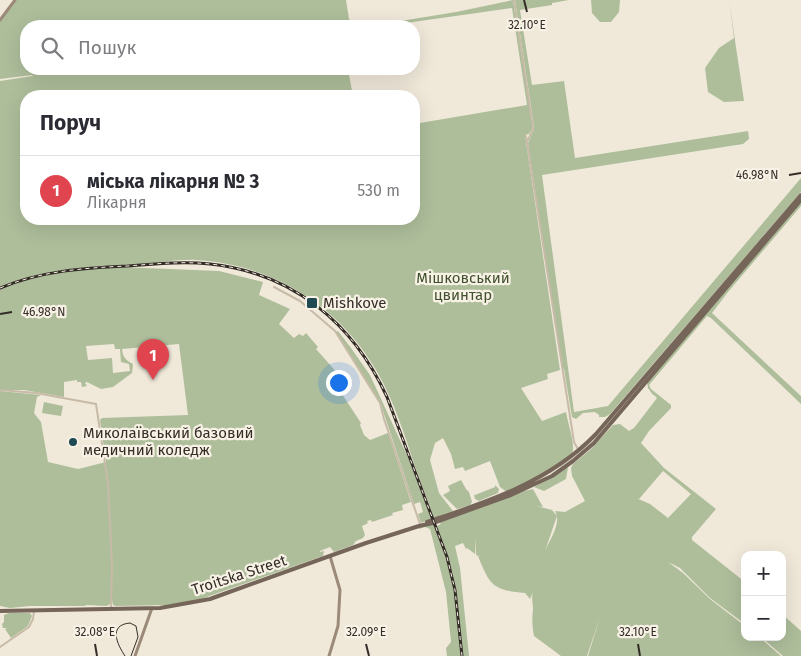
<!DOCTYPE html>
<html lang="uk">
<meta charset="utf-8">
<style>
:root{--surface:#fff;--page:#f7f7f7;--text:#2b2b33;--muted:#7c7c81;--line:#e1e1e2;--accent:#0b8043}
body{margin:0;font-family:"Fira Sans",sans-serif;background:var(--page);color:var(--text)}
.controls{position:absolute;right:15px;bottom:15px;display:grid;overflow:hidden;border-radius:10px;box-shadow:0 5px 20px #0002}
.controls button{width:45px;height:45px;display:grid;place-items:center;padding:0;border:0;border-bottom:1px solid var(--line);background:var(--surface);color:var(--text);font:25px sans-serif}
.you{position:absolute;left:338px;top:382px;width:18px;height:18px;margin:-12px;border:4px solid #fff;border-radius:50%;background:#1a73e8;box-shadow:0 0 0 8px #1a73e833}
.badge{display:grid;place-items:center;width:32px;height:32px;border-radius:50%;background:var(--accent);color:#fff;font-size:16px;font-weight:700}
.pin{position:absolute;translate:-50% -41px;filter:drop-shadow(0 1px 2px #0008)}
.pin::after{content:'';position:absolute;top:26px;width:18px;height:15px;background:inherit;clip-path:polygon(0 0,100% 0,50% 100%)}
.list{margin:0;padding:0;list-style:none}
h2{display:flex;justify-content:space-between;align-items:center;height:65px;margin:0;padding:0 20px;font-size:21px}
h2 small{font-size:16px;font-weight:400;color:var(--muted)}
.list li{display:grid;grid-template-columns:32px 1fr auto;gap:15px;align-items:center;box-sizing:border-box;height:70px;padding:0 20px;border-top:1px solid var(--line)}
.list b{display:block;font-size:19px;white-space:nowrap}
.list p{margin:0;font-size:16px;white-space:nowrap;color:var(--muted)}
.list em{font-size:16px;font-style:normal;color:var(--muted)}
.icon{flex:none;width:28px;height:28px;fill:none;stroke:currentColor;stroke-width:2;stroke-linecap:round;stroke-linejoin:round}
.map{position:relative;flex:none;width:801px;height:656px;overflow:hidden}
.search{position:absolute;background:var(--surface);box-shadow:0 5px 20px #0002;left:20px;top:20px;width:400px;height:55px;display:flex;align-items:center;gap:12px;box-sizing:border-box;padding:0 18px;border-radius:20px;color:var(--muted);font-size:19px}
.panel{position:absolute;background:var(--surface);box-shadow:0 5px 20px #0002;left:20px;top:90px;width:400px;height:135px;border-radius:20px}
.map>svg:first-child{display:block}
.green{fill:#aebe9b;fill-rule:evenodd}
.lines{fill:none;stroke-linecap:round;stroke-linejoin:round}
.street{stroke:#c7baa7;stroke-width:2}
.secondary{stroke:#9b8a79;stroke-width:3}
.primary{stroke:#756659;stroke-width:4}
.tram{stroke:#342d27;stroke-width:1}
.rail-casing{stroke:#342d27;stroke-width:3}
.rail{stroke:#f8f2e6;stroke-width:1;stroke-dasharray:4;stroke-linecap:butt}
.ticks{fill:none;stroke:#342d27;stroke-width:2}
.poi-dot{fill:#1f4953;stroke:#f8f2e6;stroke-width:2}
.labels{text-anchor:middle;stroke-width:4.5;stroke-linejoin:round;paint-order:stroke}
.park-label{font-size:15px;fill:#3f512c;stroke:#f8f2e6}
.poi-label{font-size:15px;fill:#342d27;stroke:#f8f2e6;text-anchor:start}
.street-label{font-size:15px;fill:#342d27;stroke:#f8f2e6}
.ticks-label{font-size:12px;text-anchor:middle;fill:#342d27;stroke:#f8f2e6;stroke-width:4.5;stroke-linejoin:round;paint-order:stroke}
</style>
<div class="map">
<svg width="801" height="656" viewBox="0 0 801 656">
<rect width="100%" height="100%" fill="#f0e9da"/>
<path class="green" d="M16,0H346L349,19L355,26H26V69H348L353,96H26V219H414V124L527,105L512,8L385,26H370L456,12L513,0L532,121V129L529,134L525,135L560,370L547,374L548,379L521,388L542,421L566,412C568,424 574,440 573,450C571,465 520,485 507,492L500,487L490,461L465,471L463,467L455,469L451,454L443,438L435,443L430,460L439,493L453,511L421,523L418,514L423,512L420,502L414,504L381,405L336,332L338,331L351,348L370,375L411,464L432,514C429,501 422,488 418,475C406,440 395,402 376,370C338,305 273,265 197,260C179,259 160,263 141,264C88,267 50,268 0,287V81L33,76L32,75L0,79V21Z
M515,0H569L552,3V5L520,10L532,85L564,81L575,158L748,131L749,139L743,144L542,175L574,412L608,406L801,178V192L610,414L605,417H599V415L595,412L583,413L576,419L572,417L564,369H562L528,143L534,129L533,120Z
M591,0H620L619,12L611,22H600L592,13Z
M729,0L744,101L724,102L708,92L705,68L719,48L734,38Z
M801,201V206L728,292L712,313L801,396V404L711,318L707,316L649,385L651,389L671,405V408L649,431L641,443L664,468L716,509L692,537V540L745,582V624L710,598L680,568L668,562L683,573L710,599L745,626V637H759L781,656H588L600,617L587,656H561L534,636C532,626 532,619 533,609C533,602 531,599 533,592L530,599L525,593C493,590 490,586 478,556L480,555L477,556L476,554L475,538V554L467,548L466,549L463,543L455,546L460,568L469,656H463L453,574L437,526L441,524L439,522L524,491L533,489L543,507L536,506L552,510L557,516L545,551C550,539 562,523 555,511L565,512L585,501L572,476L571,468L573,464L591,449L613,425L620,424L629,431L634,428L657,398L654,395H653L648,388L647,382ZM663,471L691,494L668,518L650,504L636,498L639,499Z
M120,267L219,271L263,282L259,295L290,309L279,324L294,338L299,334L303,336L306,333L318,347L316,349L346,383L338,388L361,423L360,425L364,435L370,440L388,433L411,502L402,505L403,510L392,513L393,515L372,522L371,520L367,521L368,523L362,526L365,535L363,538L356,541L353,545L334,552L330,547L320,551V552L324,551L323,556L201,599L168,605L116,606L113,605L112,600L109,605L106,606L87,605L84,606H30L10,608L0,606V391L41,395L37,397L34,413L41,422L48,462L78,469L106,462L100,420L102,418L188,415L179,344L122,349C123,357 125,360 133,364L132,373L113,387L101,389L87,382L85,383L87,386L82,387L81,382H77V380L64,382V397L24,390H0V288C44,273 75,270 120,267ZM114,344L115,349H120L121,362L129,364L130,371L113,373L112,358L88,360L86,346Z
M44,402L63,406L61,416L42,413Z
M568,467L566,479L544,491L534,487Z
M461,480L466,489L469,492L472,502L470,505L457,509L443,495L450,491L448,486Z
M495,485L499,489L498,493L479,501L475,499L474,494L475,495L495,487Z
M434,523C454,564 457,611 462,656H447L446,648L451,642L446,592L430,529L425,527L419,529L418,527Z
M9,613H30L32,616L28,626L11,638L5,629L7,628H3L2,624L4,622V615Z
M782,614L801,631V656H783L761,637H782Z"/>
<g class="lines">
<path class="street" d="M514,0L532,121L533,129L528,140
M526,136L574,442L579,451
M274,287L300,301L335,331L380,403L384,419L420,524
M0,390L36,393L96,404L108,483L112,565L111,609
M0,647L29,627L33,619L34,611"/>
<path class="secondary" d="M0,20L15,0
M135,656L152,608
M329,656L338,626L340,590L330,556"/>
<path class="primary" d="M427,522C488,502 551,481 596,434L801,195
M0,611L160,608L210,599L366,543L419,526L433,523L511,495L552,476L573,461L594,443L801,200"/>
<path class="tram" d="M125,656C117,644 108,625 130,623L136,626L138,637L131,656"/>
<g class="rail-casing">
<path id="rail" d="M0,288C41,271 83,268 127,266C154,264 183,261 210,264C293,273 353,323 387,397L447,557L455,590L462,656"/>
</g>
<use href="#rail" class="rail"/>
</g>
<path class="ticks" d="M524,0L527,12M789,175L801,173M0,314L12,312M95,644L97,656M366,644L369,656M638,644L640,656"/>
<g class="poi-dot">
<rect x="306" y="297" width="12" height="12" rx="2.5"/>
<circle cx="73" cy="442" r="5"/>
</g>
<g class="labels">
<g class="park-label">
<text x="463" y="283">Мішковський<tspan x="463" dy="17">цвинтар</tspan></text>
</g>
<g class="poi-label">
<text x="323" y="308">Mishkove</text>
<text x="83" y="438">Миколаївський базовий<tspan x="83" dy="17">медичний коледж</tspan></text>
</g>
<g class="street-label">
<text transform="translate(239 575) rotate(-18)" y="5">Troitska Street</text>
</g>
</g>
<g class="ticks-label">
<text x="527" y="29">32.10°E</text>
<text x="757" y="179">46.98°N</text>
<text x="44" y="316">46.98°N</text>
<text x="95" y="636">32.08°E</text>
<text x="366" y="636">32.09°E</text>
<text x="638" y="636">32.10°E</text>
</g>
</svg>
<div class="controls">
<button>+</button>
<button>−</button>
</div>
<div class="you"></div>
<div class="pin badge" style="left:153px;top:380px;background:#e0444e">1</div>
<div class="search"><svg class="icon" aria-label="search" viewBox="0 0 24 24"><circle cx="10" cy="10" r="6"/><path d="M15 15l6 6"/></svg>Пошук</div>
<section class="panel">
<h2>Поруч<small></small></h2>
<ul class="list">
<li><span class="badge" style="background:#e0444e">1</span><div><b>міська лікарня № 3</b><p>Лікарня</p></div><em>530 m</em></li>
</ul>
</section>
</div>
